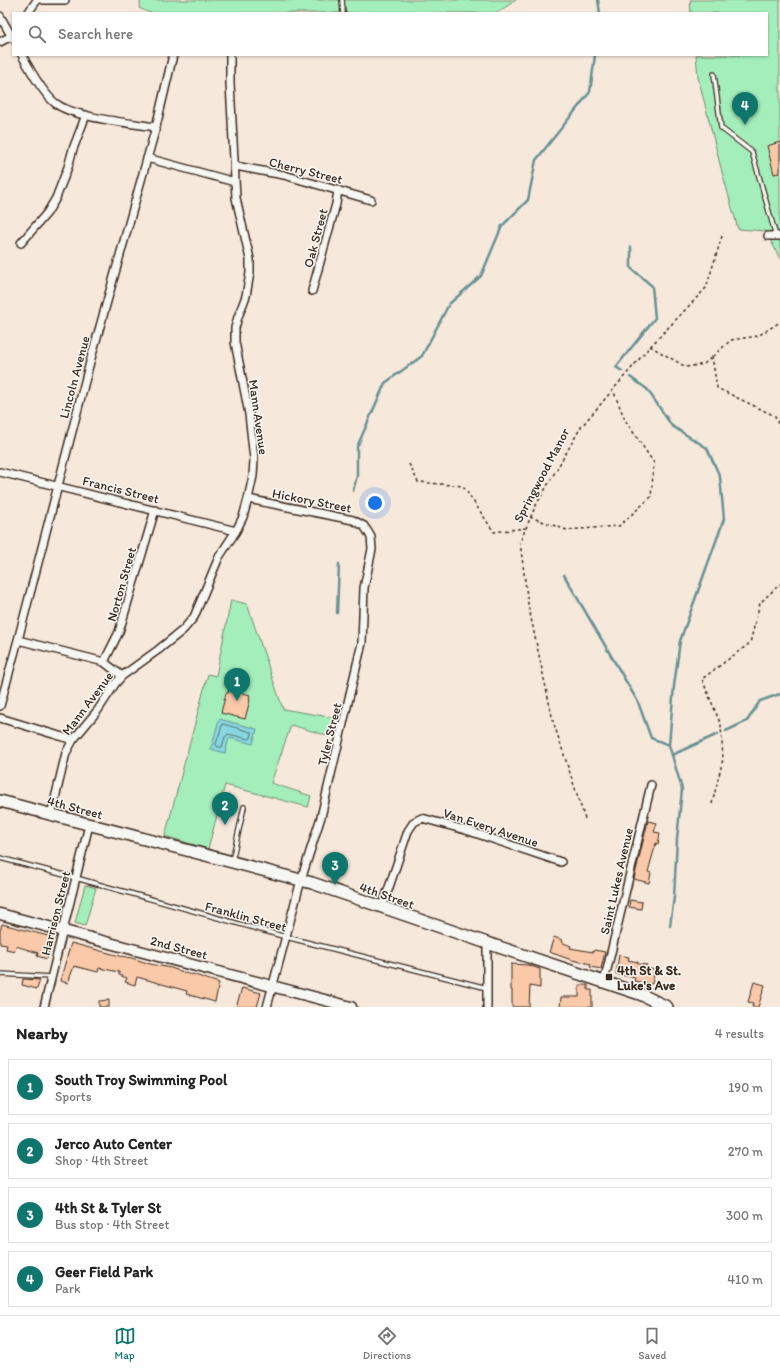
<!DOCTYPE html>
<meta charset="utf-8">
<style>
:root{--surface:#fff;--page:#f2f2f2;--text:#222;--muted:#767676;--line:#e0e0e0;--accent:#0f766e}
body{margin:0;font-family:Itim,sans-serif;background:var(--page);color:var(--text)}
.you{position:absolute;left:375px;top:503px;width:14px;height:14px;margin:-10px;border:3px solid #fff;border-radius:50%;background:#1a73e8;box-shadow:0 0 0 6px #1a73e833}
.badge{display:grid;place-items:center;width:26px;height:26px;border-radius:50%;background:var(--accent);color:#fff;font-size:13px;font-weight:700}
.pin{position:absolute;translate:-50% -33px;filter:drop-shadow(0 1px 2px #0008)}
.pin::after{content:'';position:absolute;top:21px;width:14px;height:12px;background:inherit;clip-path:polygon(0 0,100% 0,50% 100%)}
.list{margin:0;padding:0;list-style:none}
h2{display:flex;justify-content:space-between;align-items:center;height:52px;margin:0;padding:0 16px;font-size:17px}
h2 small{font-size:13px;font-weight:400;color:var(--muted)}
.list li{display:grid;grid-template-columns:26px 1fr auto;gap:12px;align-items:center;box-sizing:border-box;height:56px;margin:0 8px 8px;padding:0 8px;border:1px solid var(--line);border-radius:0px}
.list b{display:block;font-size:15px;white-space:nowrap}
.list p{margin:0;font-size:13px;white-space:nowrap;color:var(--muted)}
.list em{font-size:13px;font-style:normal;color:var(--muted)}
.icon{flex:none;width:22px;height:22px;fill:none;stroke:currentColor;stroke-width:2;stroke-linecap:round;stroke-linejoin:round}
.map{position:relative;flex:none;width:780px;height:1007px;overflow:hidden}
.search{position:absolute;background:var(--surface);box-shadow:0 1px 3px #0004;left:12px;right:12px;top:12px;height:44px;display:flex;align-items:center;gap:10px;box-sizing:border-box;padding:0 14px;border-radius:0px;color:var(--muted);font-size:15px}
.sheet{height:308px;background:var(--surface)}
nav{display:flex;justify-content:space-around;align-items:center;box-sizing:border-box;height:56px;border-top:1px solid var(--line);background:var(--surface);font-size:11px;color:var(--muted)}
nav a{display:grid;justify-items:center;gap:2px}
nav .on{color:var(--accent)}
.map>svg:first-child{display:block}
.green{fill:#a4eebc;stroke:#708c6d}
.water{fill:#87d7e1;stroke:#699293}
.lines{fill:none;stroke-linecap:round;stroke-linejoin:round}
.shore{stroke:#596f6c;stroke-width:1}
.stream{stroke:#699293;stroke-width:2.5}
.building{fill:#f9c9a9;stroke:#3b2a1e}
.lane-casing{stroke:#3b2a1e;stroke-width:6}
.street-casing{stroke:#3b2a1e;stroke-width:10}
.secondary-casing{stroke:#3b2a1e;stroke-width:13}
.primary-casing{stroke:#3b2a1e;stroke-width:14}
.path{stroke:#3b2a1e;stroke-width:1.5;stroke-dasharray:3 3;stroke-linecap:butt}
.lane{stroke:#f6f6f2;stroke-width:3.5}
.street{stroke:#f6f6f2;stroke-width:7}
.secondary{stroke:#f6f6f2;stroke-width:10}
.primary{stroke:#f6f6f2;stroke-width:11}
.poi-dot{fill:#3b2a1e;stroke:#f6f6f2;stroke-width:1.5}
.labels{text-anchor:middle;stroke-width:3;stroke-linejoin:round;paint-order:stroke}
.street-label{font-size:13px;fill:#3b2a1e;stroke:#f6f6f2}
.poi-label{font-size:13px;font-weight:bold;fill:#3b2a1e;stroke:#f6f6f2;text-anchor:start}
</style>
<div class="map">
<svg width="780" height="1007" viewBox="0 0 780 1007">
<rect width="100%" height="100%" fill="#f7e8dc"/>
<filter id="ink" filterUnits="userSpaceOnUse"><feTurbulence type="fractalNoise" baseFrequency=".025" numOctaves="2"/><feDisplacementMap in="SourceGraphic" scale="8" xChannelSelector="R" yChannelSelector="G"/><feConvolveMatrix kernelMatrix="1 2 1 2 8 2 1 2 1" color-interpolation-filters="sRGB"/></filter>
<g filter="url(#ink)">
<path class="green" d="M141,0H516L497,13H150L139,8Z
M690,0H780V259L766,231L738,229L722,172L698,77L696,55H767V13H691Z
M231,600L247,604L283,709L335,718L329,736L291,725L271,783L311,796L308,807L225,785L208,849L165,836L208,674L216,676Z
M85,885L96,888L85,926L75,923Z"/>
<path class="water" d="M219,719L257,729L253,744L229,738L225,753L211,749Z"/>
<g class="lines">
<path class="shore" d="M223,724L251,732L252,733L251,738L249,739L228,734L225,737L222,747H218L216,745Z"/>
<path class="stream" d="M598,0L600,13
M622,371L616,367L655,318L652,286L631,268V247
M630,377L647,389L672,426L707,448L720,477L724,519L680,641L674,686L669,745L682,789L677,839L674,897L670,926
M353,491L357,476V447L385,383L422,356L449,304L481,276L502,226L528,200L536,160L590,92L595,55
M564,575L638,702L651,738L669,745
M337,613L339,564
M726,731L747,721L760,701L780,694
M672,755L718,734"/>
</g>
<path class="building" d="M780,142V173L774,174L767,146Z
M229,689L250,695L249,699L250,700L245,719L221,713L226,693H228Z
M648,821L657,823L654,832L660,833L658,844L656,843L648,872L651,873L649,883L634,879Z
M630,900L642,902L641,909L629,907Z
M2,924L52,937L47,959L37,956L38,953L16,946L15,951L6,949L7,945L0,944V931Z
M554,937L562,940L561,942L571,946L570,948L593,952L594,950L605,952L601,969L590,967L591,964L572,960L549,952Z
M71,943L120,956L132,958L150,964L171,968L191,975L192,974L219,983L215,1002L186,994L187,991L137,977L135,985L125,982L127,978L119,975V972L99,968L98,972L74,966L68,983L60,981Z
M619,955L629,957L628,960L638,962V964L647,965L646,968L655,970L652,984L634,981L635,978L616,974Z
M511,964L528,965L540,969V988L530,986L529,1007H512V990H511Z
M23,979L40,980L37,989L22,985Z
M754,982L765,985L758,1007H752L753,1003L748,1002Z
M579,985H588V990H592V1007H560L561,997H579Z
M242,988L261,993L257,1007H236Z
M109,1000V1007H99V1001Z"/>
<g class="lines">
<g class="lane-casing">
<path id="lane" d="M342,0L343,13
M714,74L721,128L752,152L776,236
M0,858L76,878L286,937L487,988
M232,861L244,807
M0,974L51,977"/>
</g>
<g class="street-casing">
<path id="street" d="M43,0H65
M28,13L37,0
M0,16L13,39
M0,42L13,35
M22,55C30,70 42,92 55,103C74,118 131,123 156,127
M147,158L235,182
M235,166L284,175L371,200
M768,236H780
M21,243L47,213L56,198L68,167L73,149L86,115
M312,291L336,204L338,190
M0,472L236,531
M248,499L353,520L364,526L368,532L371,537L372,549L364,588L362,643L321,817L301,880L267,1007
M18,640L104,662L122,676
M104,662L119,632L155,510
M0,706L18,640L90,362L156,127L173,55
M0,718L73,740
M51,815L66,753L73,740L98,710L115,684L122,676L158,650L183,630L194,617L219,557L236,531L243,517L248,499L253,476L254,459L249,414L235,342V328L238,317L246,296L250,273V259L236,198L230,83V55
M382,908L408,831L414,822L422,818L469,831L561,862
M604,982L651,785
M44,1007L89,825
M487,1007V943"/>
</g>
<g class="secondary-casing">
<path id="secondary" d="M0,914L351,1007"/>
</g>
<g class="primary-casing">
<path id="primary" d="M0,801L312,883L487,943L640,994L667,1007"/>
</g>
<path class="path" d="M650,346L686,367L704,364L731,340L758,336L780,322
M712,356L717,388L775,416L780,429
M409,464L418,482L463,486L494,532L526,528
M530,517L567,530L619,526L651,497L654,463L625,420L613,390
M712,804L723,759L721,725L702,679L750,643L760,603L780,584
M585,819L553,721L528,604L520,542L535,507L581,427L647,350L706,288L723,233"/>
<use href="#lane" class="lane"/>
<use href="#street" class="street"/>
<use href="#secondary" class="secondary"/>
<use href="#primary" class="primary"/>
</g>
</g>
<rect class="poi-dot" x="605" y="973" width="8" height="8" rx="2"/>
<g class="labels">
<g class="street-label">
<text transform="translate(306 170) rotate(14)" y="5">Cherry Street</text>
<text transform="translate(315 238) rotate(-75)" y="5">Oak Street</text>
<text transform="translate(74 377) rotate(-75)" y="5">Lincoln Avenue</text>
<text transform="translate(259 417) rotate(82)" y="5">Mann Avenue</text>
<text transform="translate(541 475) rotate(-62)" y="5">Springwood Manor</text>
<text transform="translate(121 489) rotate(14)" y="5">Francis Street</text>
<text transform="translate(312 500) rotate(11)" y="5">Hickory Street</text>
<text transform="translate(121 584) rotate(-74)" y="5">Norton Street</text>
<text transform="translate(87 703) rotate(-53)" y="5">Mann Avenue</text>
<text transform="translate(329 734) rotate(-76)" y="5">Tyler Street</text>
<text transform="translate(75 807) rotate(15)" y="5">4th Street</text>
<text transform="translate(491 827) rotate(18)" y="5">Van Every Avenue</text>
<text transform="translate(616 881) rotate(-77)" y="5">Saint Lukes Avenue</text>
<text transform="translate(387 895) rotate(19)" y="5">4th Street</text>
<text transform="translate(55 913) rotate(-76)" y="5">Harrison Street</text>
<text transform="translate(246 916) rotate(15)" y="5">Franklin Street</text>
<text transform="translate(179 947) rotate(15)" y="5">2nd Street</text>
</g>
<g class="poi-label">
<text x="617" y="975">4th St &amp; St.<tspan x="617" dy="15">Luke's Ave</tspan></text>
</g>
</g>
</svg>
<div class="you"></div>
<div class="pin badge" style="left:237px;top:701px">1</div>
<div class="pin badge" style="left:225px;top:825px">2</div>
<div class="pin badge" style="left:335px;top:885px">3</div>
<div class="pin badge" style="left:745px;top:125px">4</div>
<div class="search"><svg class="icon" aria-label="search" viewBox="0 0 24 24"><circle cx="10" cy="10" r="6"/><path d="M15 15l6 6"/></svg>Search here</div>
</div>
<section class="sheet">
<h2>Nearby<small>4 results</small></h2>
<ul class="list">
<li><span class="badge">1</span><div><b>South Troy Swimming Pool</b><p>Sports</p></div><em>190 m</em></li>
<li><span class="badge">2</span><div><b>Jerco Auto Center</b><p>Shop · 4th Street</p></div><em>270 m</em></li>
<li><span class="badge">3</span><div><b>4th St &amp; Tyler St</b><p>Bus stop · 4th Street</p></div><em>300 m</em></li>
<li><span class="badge">4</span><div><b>Geer Field Park</b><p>Park</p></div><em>410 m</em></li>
</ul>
</section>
<nav>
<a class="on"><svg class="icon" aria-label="map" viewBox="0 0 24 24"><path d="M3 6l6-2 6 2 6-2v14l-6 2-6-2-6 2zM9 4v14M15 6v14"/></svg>Map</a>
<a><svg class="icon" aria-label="directions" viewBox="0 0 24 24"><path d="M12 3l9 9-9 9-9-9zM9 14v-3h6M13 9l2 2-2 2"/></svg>Directions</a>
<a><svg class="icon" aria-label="saved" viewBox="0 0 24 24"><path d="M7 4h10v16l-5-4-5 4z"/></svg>Saved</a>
</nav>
